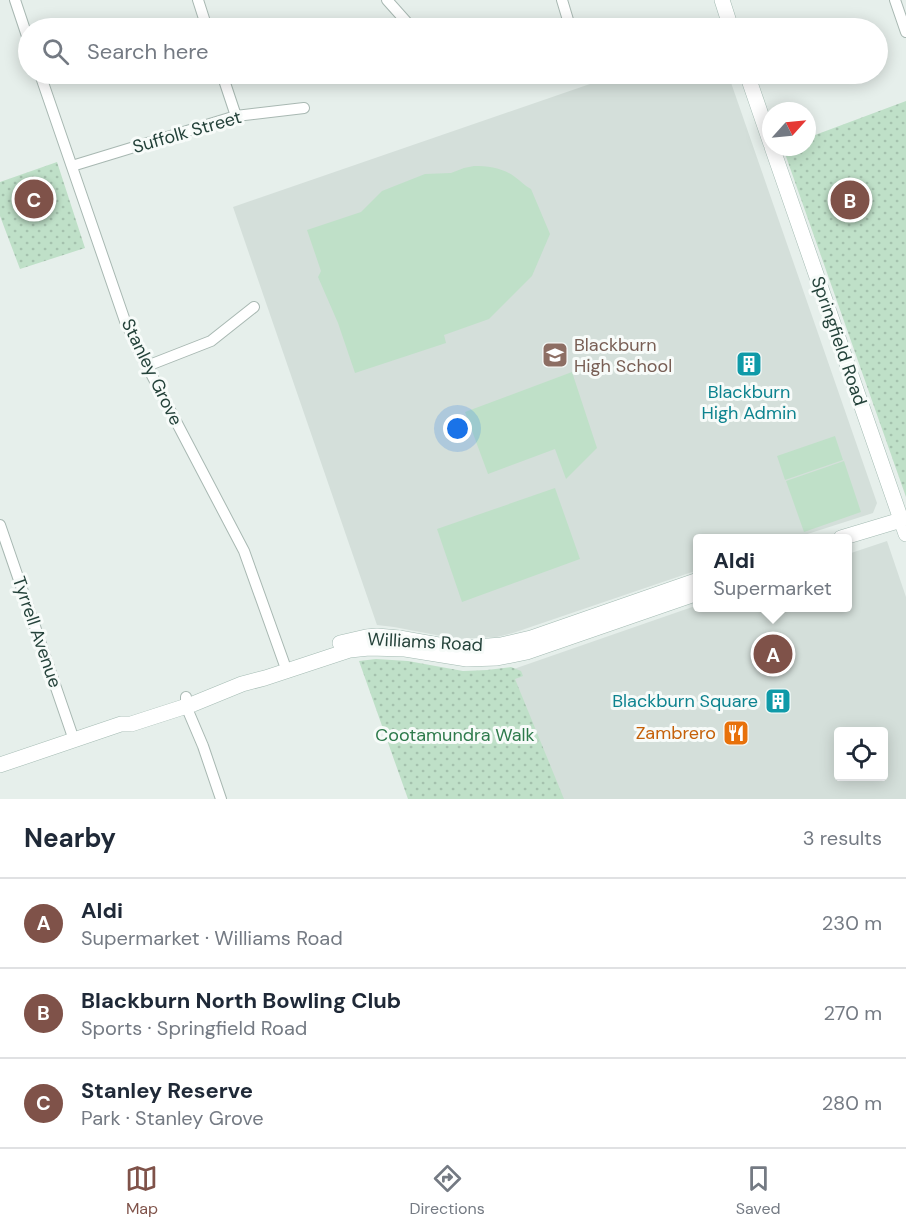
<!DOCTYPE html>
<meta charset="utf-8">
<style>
:root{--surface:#fff;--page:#f6f6f7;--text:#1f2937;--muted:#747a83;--line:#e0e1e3;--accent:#7f5249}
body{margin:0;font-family:"DM Sans",sans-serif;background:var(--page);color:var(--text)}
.controls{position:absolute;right:18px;bottom:18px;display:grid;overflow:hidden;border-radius:6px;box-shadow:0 3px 15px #0003}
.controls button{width:54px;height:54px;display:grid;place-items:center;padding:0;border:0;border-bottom:2px solid var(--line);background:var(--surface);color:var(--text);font:30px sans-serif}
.compass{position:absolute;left:762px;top:102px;width:54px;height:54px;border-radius:50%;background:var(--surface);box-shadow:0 3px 15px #0003;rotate:63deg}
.you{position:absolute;left:458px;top:429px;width:21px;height:21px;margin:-15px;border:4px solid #fff;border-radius:50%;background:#1a73e8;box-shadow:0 0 0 9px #1a73e833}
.badge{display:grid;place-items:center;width:39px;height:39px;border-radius:50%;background:var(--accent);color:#fff;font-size:20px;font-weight:700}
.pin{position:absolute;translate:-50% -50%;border:3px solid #fff;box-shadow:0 2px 6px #0006}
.popup{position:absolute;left:693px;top:534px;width:159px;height:78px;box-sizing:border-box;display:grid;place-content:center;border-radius:6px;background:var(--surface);filter:drop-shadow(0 2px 4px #0005);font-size:20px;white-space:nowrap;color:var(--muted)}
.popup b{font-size:22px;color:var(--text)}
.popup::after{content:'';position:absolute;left:50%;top:100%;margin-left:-12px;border:12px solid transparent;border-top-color:var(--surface)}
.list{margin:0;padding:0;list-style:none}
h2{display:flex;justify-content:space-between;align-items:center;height:78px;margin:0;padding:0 24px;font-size:26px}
h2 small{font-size:20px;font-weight:400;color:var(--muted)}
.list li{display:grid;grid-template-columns:39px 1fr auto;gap:18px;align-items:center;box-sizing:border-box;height:90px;padding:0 24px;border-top:2px solid var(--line)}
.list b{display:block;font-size:22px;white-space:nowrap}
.list p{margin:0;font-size:20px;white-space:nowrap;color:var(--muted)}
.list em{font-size:20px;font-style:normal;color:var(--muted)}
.icon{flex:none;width:33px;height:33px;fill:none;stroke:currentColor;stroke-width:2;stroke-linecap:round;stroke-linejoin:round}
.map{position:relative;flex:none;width:906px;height:799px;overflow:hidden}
.search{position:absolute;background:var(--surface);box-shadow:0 3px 15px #0003;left:18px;right:18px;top:18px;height:66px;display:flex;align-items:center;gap:15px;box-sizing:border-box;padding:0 21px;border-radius:33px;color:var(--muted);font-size:22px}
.sheet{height:348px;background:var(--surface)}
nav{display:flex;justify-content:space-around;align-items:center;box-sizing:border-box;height:84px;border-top:2px solid var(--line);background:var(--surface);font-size:16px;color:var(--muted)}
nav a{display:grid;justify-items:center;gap:3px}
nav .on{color:var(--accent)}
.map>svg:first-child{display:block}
.built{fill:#d4dfda;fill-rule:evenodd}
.grass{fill:#bfe0c8}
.park{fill:url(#park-dots)}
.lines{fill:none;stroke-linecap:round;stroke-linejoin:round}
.street-casing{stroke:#a8b8b2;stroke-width:12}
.secondary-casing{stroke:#a4bbb3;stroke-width:16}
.street{stroke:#fff;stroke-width:10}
.secondary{stroke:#fff;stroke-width:15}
.labels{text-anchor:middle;stroke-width:6;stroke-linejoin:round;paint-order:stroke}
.street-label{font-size:18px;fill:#24423a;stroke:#f7fbf9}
.education-label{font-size:18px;fill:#785e54;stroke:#f7fbf9;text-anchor:start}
.culture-label{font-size:18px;fill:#0d838f;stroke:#f7fbf9}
.food-label{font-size:18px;fill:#c56008;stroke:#f7fbf9;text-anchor:end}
.park-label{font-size:18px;fill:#2d7a4b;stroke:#f7fbf9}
</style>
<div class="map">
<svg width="906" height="799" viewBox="0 0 906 799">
<defs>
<pattern id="park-dots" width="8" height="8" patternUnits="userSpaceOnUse" patternTransform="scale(1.5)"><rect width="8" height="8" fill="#bfe0c8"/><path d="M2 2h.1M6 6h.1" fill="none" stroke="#a4c1ad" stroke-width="1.8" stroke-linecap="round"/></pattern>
</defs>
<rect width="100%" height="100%" fill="#e6efeb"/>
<path class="built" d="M619,74H728L877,503L873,513L795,538H698V570L513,633L497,637L457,639L394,627L377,625L233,207Z
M887,541L906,597V799H561L508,671L698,605V608H848V554ZM838,732H884V776H838Z"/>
<path class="grass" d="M474,166C489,166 503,168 515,177C521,181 525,186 531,189L550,234L532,276L489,319L444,335L446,343L355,373L338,323L318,277L321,271L307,230L361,212L382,191L425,174L451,173L464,168Z
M572,372L597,448L566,479L555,449L488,474L465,412Z
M835,436L843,460L785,480L777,456Z
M844,461L861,512L804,532L786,481Z
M555,488L580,559L462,602L437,529Z"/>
<path class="park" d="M906,101V497L783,148L807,147V138Z
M57,162L85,248L20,269L0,216V182Z
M376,659L408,661L463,671L487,670L511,667L521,671L523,676L515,679L564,799H408L359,661Z"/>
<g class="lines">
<g class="street-casing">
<path id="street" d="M15,0L28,39
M198,0L207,28
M387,0L412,28
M562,0L568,20
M895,0L906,32
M40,74L125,321L147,366L244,551L284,663
M222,74L236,116
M72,166L236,116L304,108
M147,366L211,341L254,307
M0,525L74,740
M186,697V706L203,746L221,799"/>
</g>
<g class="secondary-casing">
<path id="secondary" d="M722,0L731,28
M747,74L771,144
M772,147L906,534
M841,538L901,520
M340,643L366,637L377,636L399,638L444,646L464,648L501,645L531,638L698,580
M0,765L121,724H131L193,704L242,684L265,678L350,650L369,648L405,649L467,659L497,658L527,652L698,593"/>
</g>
<use href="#street" class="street"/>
<use href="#secondary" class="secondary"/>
</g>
<defs>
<g id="school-square" transform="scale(1.35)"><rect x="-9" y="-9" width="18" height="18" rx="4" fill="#8d6e63" stroke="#f7fbf9"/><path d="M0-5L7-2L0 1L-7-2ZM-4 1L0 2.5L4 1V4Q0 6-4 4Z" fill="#fff"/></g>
<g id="building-square" transform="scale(1.35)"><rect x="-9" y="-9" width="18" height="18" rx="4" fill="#0f9aa8" stroke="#f7fbf9"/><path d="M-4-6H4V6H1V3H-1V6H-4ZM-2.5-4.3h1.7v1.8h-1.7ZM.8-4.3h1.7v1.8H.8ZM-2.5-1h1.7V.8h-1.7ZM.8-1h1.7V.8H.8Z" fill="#fff"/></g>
<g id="restaurant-square" transform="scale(1.35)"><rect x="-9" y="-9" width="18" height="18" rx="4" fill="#e8710a" stroke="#f7fbf9"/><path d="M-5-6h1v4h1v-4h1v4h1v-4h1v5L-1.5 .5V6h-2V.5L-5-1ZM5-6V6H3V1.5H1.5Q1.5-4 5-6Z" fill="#fff"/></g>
</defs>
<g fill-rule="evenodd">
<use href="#school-square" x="555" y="355"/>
<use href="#building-square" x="749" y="364"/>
<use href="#building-square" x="778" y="701"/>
<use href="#restaurant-square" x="736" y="733"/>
</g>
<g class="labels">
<g class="street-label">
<text transform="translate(187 132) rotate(-16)" y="6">Suffolk Street</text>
<text transform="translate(839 341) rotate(71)" y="6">Springfield Road</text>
<text transform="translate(152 372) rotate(64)" y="6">Stanley Grove</text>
<text transform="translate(37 632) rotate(71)" y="6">Tyrrell Avenue</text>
<text transform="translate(425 642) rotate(3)" y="6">Williams Road</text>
</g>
<g class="education-label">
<text x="574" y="351">Blackburn<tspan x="574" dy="21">High School</tspan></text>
</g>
<g class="culture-label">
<text x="749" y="398">Blackburn<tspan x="749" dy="21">High Admin</tspan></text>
<text x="758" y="707" text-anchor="end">Blackburn Square</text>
</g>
<g class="food-label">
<text x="716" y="739">Zambrero</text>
</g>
<g class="park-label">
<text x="455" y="741">Cootamundra Walk</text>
</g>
</g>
</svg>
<div class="controls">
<button><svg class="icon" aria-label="locate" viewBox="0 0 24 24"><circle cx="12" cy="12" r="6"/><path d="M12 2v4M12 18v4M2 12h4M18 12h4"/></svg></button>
</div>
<svg class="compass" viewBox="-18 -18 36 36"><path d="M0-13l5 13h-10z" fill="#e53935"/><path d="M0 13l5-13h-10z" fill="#747a83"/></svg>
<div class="you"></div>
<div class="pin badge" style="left:773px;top:654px">A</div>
<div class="popup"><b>Aldi</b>Supermarket</div>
<div class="pin badge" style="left:850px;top:200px">B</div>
<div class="pin badge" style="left:34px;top:199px">C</div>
<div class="search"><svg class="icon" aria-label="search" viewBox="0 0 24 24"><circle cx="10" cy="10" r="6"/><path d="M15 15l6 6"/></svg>Search here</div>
</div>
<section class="sheet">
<h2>Nearby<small>3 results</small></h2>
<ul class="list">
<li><span class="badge">A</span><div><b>Aldi</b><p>Supermarket · Williams Road</p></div><em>230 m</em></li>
<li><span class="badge">B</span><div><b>Blackburn North Bowling Club</b><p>Sports · Springfield Road</p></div><em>270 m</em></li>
<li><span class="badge">C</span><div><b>Stanley Reserve</b><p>Park · Stanley Grove</p></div><em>280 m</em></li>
</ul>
</section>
<nav>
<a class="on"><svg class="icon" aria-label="map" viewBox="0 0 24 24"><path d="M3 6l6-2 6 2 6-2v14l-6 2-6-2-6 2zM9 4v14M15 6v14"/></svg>Map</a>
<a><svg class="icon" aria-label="directions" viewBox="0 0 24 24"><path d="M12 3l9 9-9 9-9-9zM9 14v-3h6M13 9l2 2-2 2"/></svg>Directions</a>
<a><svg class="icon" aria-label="saved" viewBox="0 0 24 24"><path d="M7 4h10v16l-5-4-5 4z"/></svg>Saved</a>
</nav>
